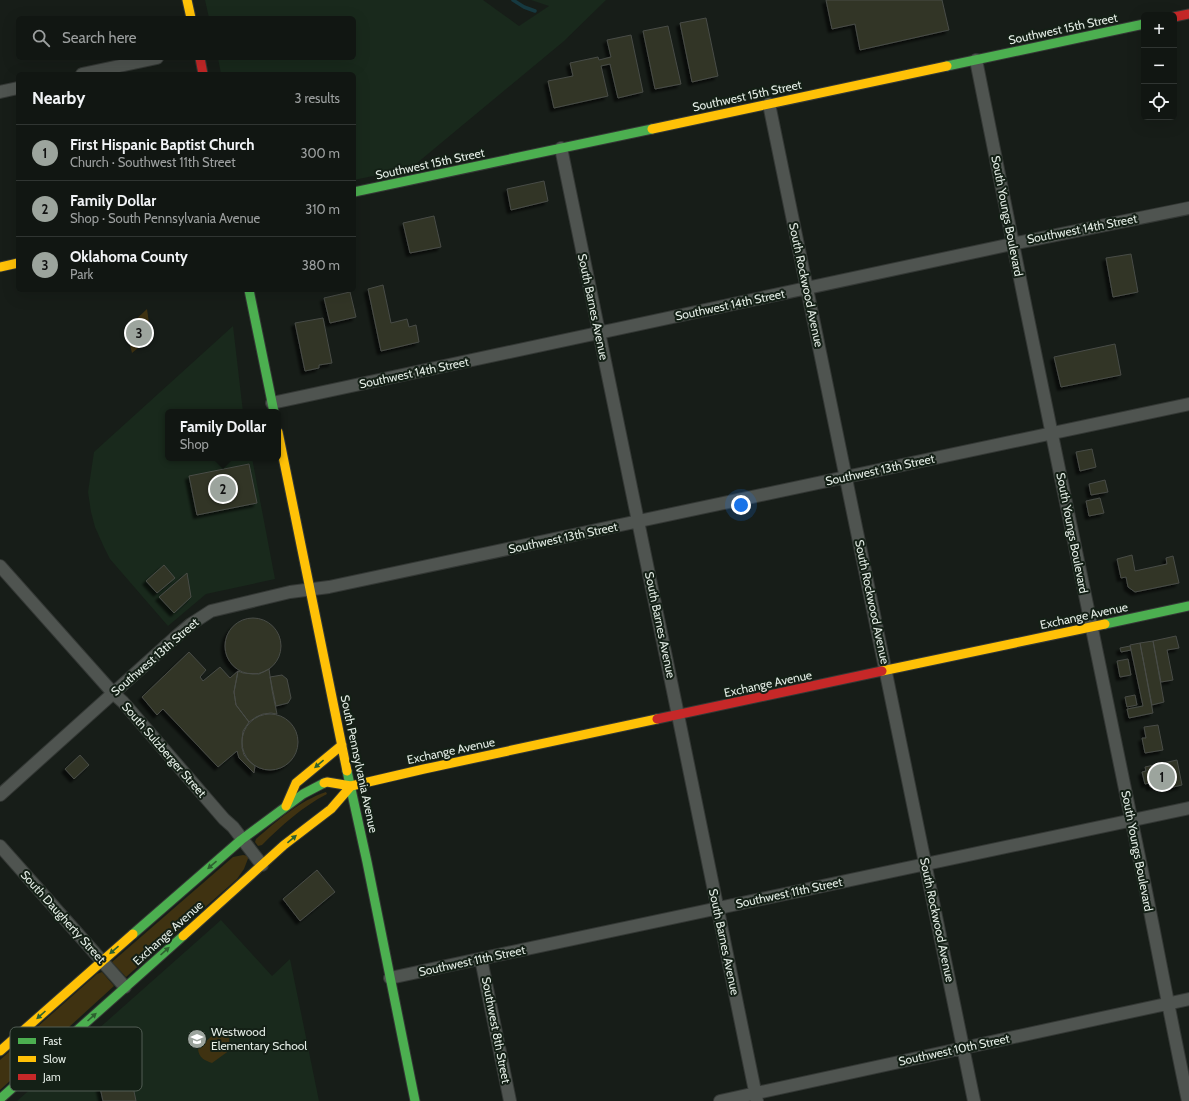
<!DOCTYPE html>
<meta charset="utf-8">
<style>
:root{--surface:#111612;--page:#1e2320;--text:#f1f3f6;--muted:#9c9f9f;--line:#303532;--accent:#9ca49d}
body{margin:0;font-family:Cabin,sans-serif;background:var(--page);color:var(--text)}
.controls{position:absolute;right:12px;top:12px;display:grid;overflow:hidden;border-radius:6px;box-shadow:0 4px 16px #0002}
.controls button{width:36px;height:36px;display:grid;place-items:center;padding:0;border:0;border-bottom:1px solid var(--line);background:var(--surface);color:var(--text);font:20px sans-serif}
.you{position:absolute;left:741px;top:505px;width:14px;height:14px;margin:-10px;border:3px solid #fff;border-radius:50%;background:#1a73e8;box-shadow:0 0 0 6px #1a73e833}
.badge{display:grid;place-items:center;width:26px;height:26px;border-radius:50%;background:var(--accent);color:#111;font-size:13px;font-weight:700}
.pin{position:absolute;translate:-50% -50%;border:2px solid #fff;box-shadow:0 1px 4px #0006}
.popup{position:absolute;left:165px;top:409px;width:116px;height:52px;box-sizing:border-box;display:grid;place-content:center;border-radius:6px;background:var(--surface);filter:drop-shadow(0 1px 3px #0005);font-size:13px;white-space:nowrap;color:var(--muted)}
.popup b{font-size:15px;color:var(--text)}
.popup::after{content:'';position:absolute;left:50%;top:100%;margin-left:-8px;border:8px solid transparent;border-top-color:var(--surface)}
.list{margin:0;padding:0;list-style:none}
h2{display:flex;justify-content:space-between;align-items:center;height:52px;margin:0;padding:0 16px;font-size:17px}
h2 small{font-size:13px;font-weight:400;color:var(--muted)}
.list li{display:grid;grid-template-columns:26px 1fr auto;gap:12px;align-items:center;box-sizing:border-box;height:56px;padding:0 16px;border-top:1px solid var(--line)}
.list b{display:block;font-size:15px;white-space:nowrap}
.list p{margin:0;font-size:13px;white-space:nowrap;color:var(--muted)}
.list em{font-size:13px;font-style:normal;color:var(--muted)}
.icon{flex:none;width:22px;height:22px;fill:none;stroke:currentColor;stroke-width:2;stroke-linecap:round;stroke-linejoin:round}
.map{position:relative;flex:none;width:1189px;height:1101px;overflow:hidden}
.search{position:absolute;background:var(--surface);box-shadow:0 4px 16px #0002;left:16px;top:16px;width:340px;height:44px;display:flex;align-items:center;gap:10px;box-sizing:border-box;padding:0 14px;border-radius:6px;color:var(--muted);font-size:15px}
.panel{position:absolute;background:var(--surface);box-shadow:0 4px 16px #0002;left:16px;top:72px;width:340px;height:220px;border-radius:6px}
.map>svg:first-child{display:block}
.built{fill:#19291c}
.green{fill:#3f3211}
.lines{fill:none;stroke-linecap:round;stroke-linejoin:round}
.stream{stroke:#163940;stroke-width:3.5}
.building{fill:#303526;stroke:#494c47;filter:url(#shadow)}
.street-casing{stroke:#343835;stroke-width:14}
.fast-casing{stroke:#343835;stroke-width:11}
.slow-casing{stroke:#343835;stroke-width:11}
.jam-casing{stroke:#343835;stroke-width:11}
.street{stroke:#4f5450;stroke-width:12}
.fast{stroke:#4caf50;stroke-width:9}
.slow{stroke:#ffc107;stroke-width:9}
.jam{stroke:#c62828;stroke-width:9}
.oneway{fill:#2d6030}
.labels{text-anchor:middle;stroke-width:4;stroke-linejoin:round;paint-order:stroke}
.street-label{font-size:12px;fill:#e3ece5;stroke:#142016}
.poi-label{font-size:12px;fill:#e3ece5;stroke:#142016;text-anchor:start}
.key{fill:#142016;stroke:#525d54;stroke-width:1}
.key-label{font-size:11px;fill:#e3ece5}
</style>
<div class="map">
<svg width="1189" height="1101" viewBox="0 0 1189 1101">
<defs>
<filter id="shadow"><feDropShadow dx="-3.5" dy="3.5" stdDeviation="1" flood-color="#0009"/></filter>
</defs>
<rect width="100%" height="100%" fill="#171d18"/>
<path class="built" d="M205,0H483L519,26L549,6L531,0H606L564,41L411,168L354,180V74H221L218,58H354V18H209Z
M233,326L243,412H168V458H252L275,579L206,594L168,626L110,559L103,545L95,527L91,512L88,492L94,452Z
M221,920L272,976L290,959L319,1101H17Z"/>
<path class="green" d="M147,309L151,337L132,353L126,329Z
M326,792L327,794C302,807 282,825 262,845L258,846L255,842L256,839C277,821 299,801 326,792Z
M243,855L249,856L244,869L237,879L126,977L112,962L233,857Z
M102,972L114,986L0,1090V1060L97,974Z
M221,1027L225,1028L229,1037L230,1050L212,1063C204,1060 199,1058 198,1049Z"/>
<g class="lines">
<path class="stream" d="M513,0L524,7L535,11"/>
</g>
<path class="building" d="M826,0H942L949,30L860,50L855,24L832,29Z
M706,18L718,76L692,82L680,23Z
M668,26L681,84L655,89L643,31Z
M631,35L643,92L618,98L610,64L601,66L608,96L554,108L548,81L573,76L570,63L598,57L599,60L611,57L607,40Z
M544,181L548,201L511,210L507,189Z
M434,216L441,247L410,253L403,223Z
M1131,254L1138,292L1113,297L1106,258Z
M383,285L391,323L407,319L409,327L416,325L419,342L381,351L368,289Z
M350,292L356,317L330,323L324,298Z
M323,318L332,363L319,365V368L305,371L295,323Z
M1115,344L1121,375L1061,387L1054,357Z
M1092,449L1096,467L1080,471L1076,452Z
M249,464L257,503L197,515L189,476Z
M1105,480L1108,492L1091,495L1089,484Z
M1100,498L1104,513L1089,516L1086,501Z
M1132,555L1135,571L1167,564L1166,558L1173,556L1179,583L1135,592L1128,587L1126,577L1121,578L1117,559Z
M164,565L175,578L157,593L146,581Z
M187,573L191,597L174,613L159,597Z
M225 646a28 28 0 1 1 56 0a28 28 0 1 1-56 0Z
M1176,636L1179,648L1167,650L1173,680L1161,682L1153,641Z
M1153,641L1164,702L1152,705L1140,643Z
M1140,643L1153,713L1129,718L1127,709L1143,706L1130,645Z
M1130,646L1131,650L1121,652L1120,648Z
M189,652L206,670L200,677L203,681L220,667L230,678L238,671L234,692L236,705L249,722L243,731L242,739V748L244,755L249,761L255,766L254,773L239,758L237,751L218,767L163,709L157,715L142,697Z
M1128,659L1131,675L1120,677L1117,661Z
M269,669L272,690L277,714L271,713L263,714L256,717L249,722L236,705L234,692L238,671L243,673L259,674Z
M282,675L287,679L291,698L288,703L276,706L270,677Z
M1135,695L1137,705L1127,707L1125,697Z
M242 742a28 28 0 1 1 56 0a28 28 0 1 1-56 0Z
M1158,725L1163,750L1145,753L1142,738H1146L1144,727Z
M80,755L89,765L74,779L65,769Z
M1177,760L1182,785L1169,788L1168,783L1150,787L1149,783L1145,784L1142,772L1146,771L1145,767Z
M317,870L335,892L300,921L283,899Z
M104,1062L109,1065L128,1062L136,1101H103L96,1069L99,1063Z"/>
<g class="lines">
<g class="street-casing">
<path id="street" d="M976,60C1026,313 1079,565 1131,818C1151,912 1168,1007 1188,1101
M82,74L157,58
M0,92L18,88
M769,104L974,1101
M561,148L678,715L757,1101
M272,403L1012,244L1189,208
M0,566L113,693L123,702L224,819L233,827L262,865
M0,795L179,634L191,624L211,611L290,592L329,587L1189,404
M0,846L125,987
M481,959L510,1101
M390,978L1189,808
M720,1101L1189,999"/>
</g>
<g class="fast-casing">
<path id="fast" d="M947,66L1144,24
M354,192L652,129
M249,290L274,412
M1105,624L1189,606
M347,771L367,862L415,1101
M133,934L241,840L303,794L324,783
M0,1099L183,936"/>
</g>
<g class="slow-casing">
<path id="slow" d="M187,0L191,18
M652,129L947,66
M0,267L18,263
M278,432L347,771
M882,671L1105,624
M324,783L327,782L351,786L424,769L657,719
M286,806L296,783L342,745
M183,936L284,845L331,809L351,786
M0,1051L133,934"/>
</g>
<g class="jam-casing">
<path id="jam" d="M1174,17L1189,14
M200,58L203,74
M657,719L882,671"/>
</g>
<use href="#street" class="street"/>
<use href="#fast" class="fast"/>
<use href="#slow" class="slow"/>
<use href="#jam" class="jam"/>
</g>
<defs><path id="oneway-solid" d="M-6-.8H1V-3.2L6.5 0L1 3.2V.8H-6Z"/></defs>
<g class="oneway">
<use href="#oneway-solid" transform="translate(319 764) rotate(140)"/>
<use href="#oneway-solid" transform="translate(292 839) rotate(-40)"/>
<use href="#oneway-solid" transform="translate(212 865) rotate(139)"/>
<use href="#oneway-solid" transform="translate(114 950) rotate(139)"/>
<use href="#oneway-solid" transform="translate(165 951) rotate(-42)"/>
<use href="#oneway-solid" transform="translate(41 1015) rotate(138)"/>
<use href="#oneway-solid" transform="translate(92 1017) rotate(-42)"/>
</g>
<defs>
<g id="school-disc" transform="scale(1)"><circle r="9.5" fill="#9ca49d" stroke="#142016"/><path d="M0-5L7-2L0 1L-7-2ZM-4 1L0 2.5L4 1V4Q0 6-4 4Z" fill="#fff"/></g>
</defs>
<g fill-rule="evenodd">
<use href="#school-disc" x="197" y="1039"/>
</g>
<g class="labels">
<g class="street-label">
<text transform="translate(1063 29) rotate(-12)" y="4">Southwest 15th Street</text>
<text transform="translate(747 96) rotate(-12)" y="4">Southwest 15th Street</text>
<text transform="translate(430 164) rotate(-12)" y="4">Southwest 15th Street</text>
<text transform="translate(1007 216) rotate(79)" y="4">South Youngs Boulevard</text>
<text transform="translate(1082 229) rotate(-11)" y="4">Southwest 14th Street</text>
<text transform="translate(806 285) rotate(78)" y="4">South Rockwood Avenue</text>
<text transform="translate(730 305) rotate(-12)" y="4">Southwest 14th Street</text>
<text transform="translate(593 307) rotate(78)" y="4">South Barnes Avenue</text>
<text transform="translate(414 373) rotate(-12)" y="4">Southwest 14th Street</text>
<text transform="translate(880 470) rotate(-12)" y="4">Southwest 13th Street</text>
<text transform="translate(1072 533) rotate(79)" y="4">South Youngs Boulevard</text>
<text transform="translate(563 538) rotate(-12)" y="4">Southwest 13th Street</text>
<text transform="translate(872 602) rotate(78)" y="4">South Rockwood Avenue</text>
<text transform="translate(1084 616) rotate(-12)" y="4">Exchange Avenue</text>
<text transform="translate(660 625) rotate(78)" y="4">South Barnes Avenue</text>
<text transform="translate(155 657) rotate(-41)" y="4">Southwest 13th Street</text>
<text transform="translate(768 684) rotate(-12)" y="4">Exchange Avenue</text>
<text transform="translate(164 750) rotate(49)" y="4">South Sulzberger Street</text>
<text transform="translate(451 751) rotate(-12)" y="4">Exchange Avenue</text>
<text transform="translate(359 764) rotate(78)" y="4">South Pennsylvania Avenue</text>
<text transform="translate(1137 851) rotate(79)" y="4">South Youngs Boulevard</text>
<text transform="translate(789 893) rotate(-12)" y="4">Southwest 11th Street</text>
<text transform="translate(63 917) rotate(48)" y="4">South Daugherty Street</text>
<text transform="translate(937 920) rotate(78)" y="4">South Rockwood Avenue</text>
<text transform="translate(168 933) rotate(-42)" y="4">Exchange Avenue</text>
<text transform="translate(724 942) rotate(78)" y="4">South Barnes Avenue</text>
<text transform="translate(472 961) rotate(-12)" y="4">Southwest 11th Street</text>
<text transform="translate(496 1030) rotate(79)" y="4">Southwest 8th Street</text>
<text transform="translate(954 1050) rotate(-12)" y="4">Southwest 10th Street</text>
</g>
<g class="poi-label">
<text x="211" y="1036">Westwood<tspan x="211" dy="14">Elementary School</tspan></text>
</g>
</g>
<rect x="10" y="1027" width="132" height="64" rx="6" class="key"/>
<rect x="18" y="1038" width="18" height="6" fill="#4caf50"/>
<rect x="18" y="1056" width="18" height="6" fill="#ffc107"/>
<rect x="18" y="1074" width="18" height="6" fill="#c62828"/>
<g class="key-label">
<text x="43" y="1045">Fast</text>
<text x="43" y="1063">Slow</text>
<text x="43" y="1081">Jam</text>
</g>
</svg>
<div class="controls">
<button>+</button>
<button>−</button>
<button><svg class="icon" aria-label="locate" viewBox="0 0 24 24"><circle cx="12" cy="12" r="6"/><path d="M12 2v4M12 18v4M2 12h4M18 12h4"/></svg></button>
</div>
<div class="you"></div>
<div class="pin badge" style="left:1162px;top:777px">1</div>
<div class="pin badge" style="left:223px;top:489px">2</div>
<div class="popup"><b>Family Dollar</b>Shop</div>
<div class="pin badge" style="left:139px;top:333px">3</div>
<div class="search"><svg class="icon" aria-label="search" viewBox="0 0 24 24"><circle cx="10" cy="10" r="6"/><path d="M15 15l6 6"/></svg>Search here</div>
<section class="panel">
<h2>Nearby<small>3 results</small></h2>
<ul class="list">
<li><span class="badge">1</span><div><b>First Hispanic Baptist Church</b><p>Church · Southwest 11th Street</p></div><em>300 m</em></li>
<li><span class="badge">2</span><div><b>Family Dollar</b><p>Shop · South Pennsylvania Avenue</p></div><em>310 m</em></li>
<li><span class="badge">3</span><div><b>Oklahoma County</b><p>Park</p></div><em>380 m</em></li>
</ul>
</section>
</div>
